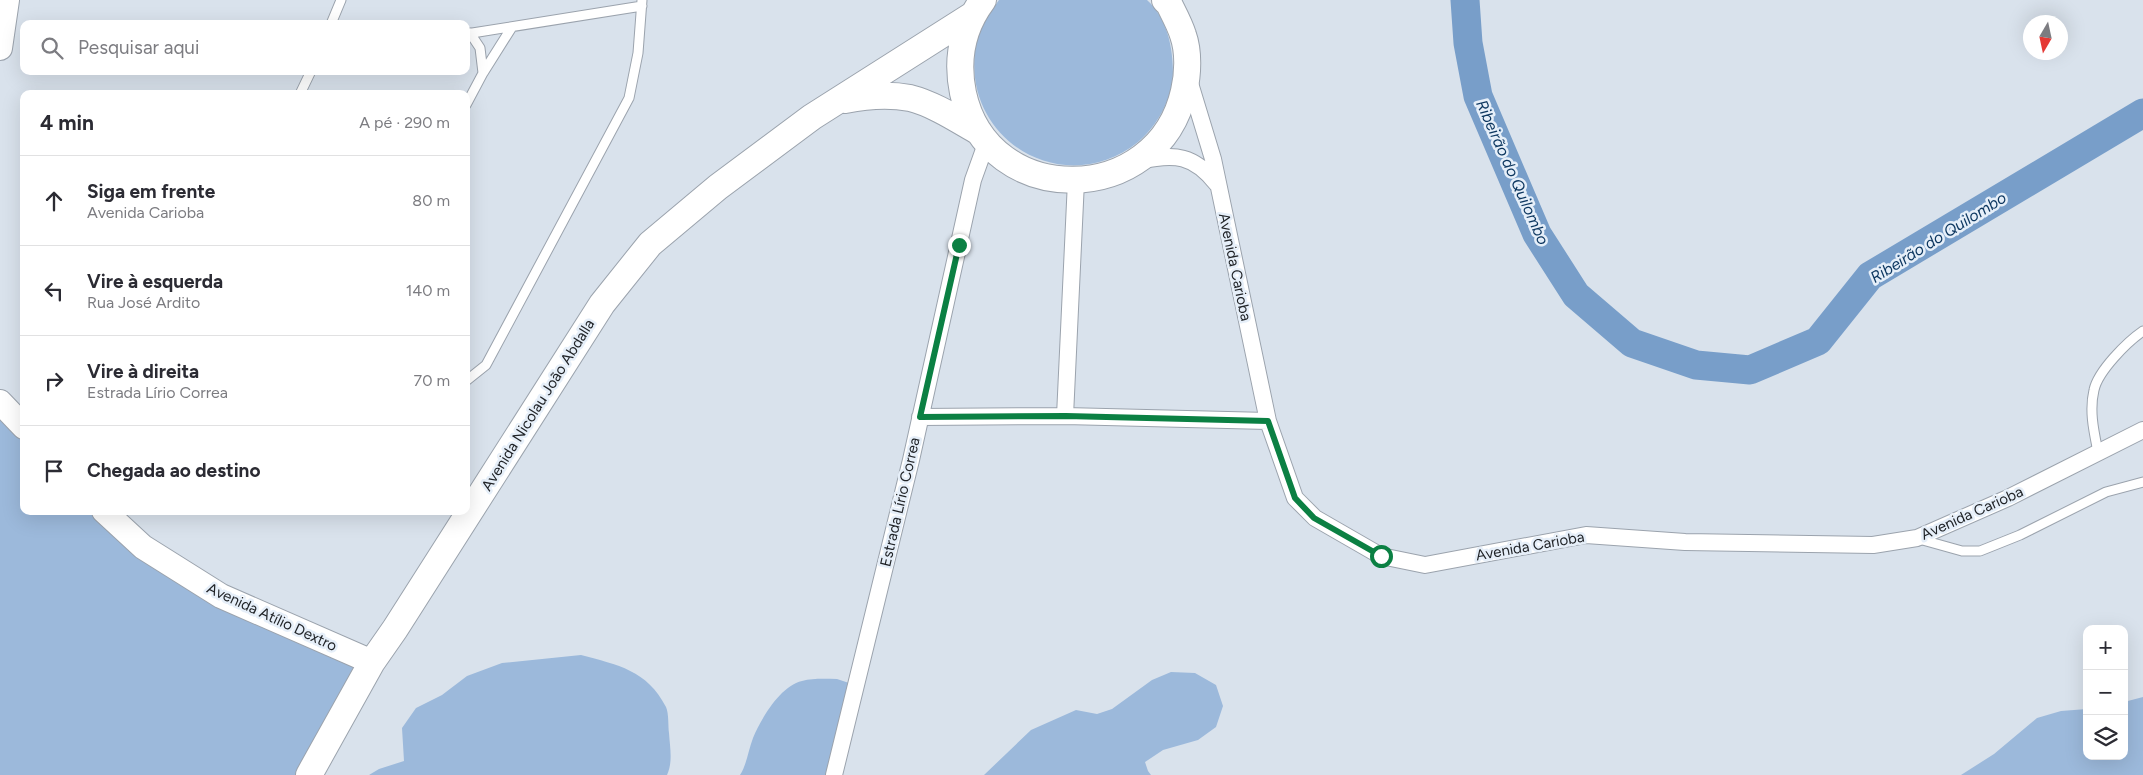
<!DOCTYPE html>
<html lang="pt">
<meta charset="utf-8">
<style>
:root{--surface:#fff;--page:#f2f2f3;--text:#2b2b33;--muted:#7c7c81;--line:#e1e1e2}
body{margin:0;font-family:Figtree,sans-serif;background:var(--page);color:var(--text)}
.controls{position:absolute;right:15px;bottom:15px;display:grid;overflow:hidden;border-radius:10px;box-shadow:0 5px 20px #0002}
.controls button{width:45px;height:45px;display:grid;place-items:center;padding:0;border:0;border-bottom:1px solid var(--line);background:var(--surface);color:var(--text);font:25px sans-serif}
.compass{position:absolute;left:2023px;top:15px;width:45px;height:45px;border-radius:50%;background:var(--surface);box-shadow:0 5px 20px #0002;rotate:189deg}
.stop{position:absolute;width:15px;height:15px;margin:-11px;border:4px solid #0b8043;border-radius:50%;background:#fff}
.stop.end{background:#0b8043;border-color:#fff;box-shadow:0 1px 5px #0008}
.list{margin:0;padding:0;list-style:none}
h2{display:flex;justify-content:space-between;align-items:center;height:65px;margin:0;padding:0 20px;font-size:21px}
h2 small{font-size:16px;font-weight:400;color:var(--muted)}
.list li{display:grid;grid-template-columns:32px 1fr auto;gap:15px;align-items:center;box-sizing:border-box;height:90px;padding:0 20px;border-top:1px solid var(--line)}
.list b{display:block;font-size:19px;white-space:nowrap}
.list p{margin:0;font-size:16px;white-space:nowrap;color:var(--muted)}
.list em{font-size:16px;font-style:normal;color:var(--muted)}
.icon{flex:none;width:28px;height:28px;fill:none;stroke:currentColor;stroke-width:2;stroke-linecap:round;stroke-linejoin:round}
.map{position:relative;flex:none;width:2143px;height:775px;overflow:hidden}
.search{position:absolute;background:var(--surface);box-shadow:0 5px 20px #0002;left:20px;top:20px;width:450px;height:55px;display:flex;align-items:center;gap:12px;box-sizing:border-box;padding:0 18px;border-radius:10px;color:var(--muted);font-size:19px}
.panel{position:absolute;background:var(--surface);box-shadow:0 5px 20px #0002;left:20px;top:90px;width:450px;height:425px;border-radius:10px}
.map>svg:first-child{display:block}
.green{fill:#9cb9db}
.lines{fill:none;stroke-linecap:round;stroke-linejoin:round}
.river{stroke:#789ec9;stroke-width:29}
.lane-casing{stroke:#9ba3ad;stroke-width:11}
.street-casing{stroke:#9ba3ad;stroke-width:18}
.secondary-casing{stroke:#9ba3ad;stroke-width:26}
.primary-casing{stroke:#9ba3ad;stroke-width:28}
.lane{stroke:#fff;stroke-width:9}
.street{stroke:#fff;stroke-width:16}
.secondary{stroke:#fff;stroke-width:24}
.primary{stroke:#fff;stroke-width:26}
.route{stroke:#0b8043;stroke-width:6}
.labels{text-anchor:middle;stroke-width:5;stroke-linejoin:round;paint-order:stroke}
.street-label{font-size:15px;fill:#212428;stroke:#e6eff9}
.water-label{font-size:16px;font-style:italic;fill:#0c365f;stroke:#e6eff9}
</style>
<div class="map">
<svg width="2143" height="775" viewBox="0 0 2143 775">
<rect width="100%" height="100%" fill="#d9e2ec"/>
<path class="green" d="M999,0H1147C1167,18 1173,47 1173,73C1172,99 1158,125 1138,142C1066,200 964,143 975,51C977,32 988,15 999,0Z
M0,402L24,427V511H104L359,667L304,775H0Z
M581,655C618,665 647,670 666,707C669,714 668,726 669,733C670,748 673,762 667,775H369L379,769L404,761L402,728L416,708L442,695L467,676L502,663Z
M1171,672L1195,673L1216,685L1223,706L1216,727L1198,740L1163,750L1145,762L1148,771L1151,775H984L1031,730L1076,710L1097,714L1112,709L1152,680Z
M837,679L852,684L840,775H740C747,764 748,751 753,738C761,719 780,686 802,681C813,678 826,679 837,679Z
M2143,697V775H1961L1994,754L2037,718L2061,711L2087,709V756H2124V702Z"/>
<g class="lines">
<path class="river" d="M1465,0L1468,43L1478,96L1537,234L1576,295L1632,343L1696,365L1750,370L1818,341L1870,276L2143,113"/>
<g class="lane-casing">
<path id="lane" d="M331,24L341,0
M470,33L480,48L483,73
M466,34L642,6
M300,94L311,71
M466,105L483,73L512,27
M466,381L486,365L629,98L638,53L642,0
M2098,452C2094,432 2089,411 2094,390C2098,371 2127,342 2143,331
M1919,539L1962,551H1980L2020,535L2106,492L2143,482"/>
</g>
<g class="street-casing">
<path id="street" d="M1189,80L1213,159L1268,421L1295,498L1315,518L1381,556L1425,565L1586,535L1685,542L1873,545L1917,538L2008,498L2143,430
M1140,161C1175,153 1194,155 1217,184
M1065,416L1076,181
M920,417L1065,416L1268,421
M834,775L911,460L973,180L987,141"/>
</g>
<g class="secondary-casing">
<path id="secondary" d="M0,48L7,0
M0,402L24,427
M104,511L143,547L221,596L372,662"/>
</g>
<g class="primary-casing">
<path id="primary" d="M983,0C962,28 956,59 963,93C988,210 1158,208 1184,91C1188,74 1189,52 1183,35C1180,25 1174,14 1169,4L1165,0
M845,100C865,96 889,94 910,98C934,104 958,120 979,132
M309,775L372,662L395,629L602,304L650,244L718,187L812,117L971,16"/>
</g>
<use href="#lane" class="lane"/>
<use href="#street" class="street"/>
<use href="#secondary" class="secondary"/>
<use href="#primary" class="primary"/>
</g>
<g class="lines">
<path class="route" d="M959,245L920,417L1066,416L1268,421L1295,498L1314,518L1381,556"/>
</g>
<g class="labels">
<g class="street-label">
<text transform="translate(1235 267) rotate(78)" y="5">Avenida Carioba</text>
<text transform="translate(538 405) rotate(-58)" y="5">Avenida Nicolau João Abdalla</text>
<text transform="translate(900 502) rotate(-77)" y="5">Estrada Lírio Correa</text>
<text transform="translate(1972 513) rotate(-24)" y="5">Avenida Carioba</text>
<text transform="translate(1530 546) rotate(-10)" y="5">Avenida Carioba</text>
<text transform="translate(272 617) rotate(25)" y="5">Avenida Atílio Dextro</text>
</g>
<g class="water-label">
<text transform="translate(1513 172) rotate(66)" y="6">Ribeirão do Quilombo</text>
<text transform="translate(1938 237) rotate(-32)" y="6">Ribeirão do Quilombo</text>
</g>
</g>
</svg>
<div class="controls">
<button>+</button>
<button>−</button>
<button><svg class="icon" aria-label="layers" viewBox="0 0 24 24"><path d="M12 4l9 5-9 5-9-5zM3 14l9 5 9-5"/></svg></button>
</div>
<svg class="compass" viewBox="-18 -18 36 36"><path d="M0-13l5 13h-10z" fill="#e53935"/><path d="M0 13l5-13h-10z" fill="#7c7c81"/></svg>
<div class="stop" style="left:1381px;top:556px"></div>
<div class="stop end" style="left:959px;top:245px"></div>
<div class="search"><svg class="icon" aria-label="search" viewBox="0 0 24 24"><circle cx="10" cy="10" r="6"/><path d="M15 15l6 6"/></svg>Pesquisar aqui</div>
<section class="panel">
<h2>4 min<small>A pé · 290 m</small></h2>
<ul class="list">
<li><svg class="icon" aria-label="ahead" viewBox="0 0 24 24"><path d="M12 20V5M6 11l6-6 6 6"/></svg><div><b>Siga em frente</b><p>Avenida Carioba</p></div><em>80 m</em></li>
<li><svg class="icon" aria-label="left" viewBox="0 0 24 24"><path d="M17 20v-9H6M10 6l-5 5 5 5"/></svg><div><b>Vire à esquerda</b><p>Rua José Ardito</p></div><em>140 m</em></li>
<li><svg class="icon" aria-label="right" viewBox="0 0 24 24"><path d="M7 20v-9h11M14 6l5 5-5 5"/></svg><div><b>Vire à direita</b><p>Estrada Lírio Correa</p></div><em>70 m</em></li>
<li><svg class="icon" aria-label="arrive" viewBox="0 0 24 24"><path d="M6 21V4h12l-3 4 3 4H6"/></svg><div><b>Chegada ao destino</b></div></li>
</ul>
</section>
</div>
